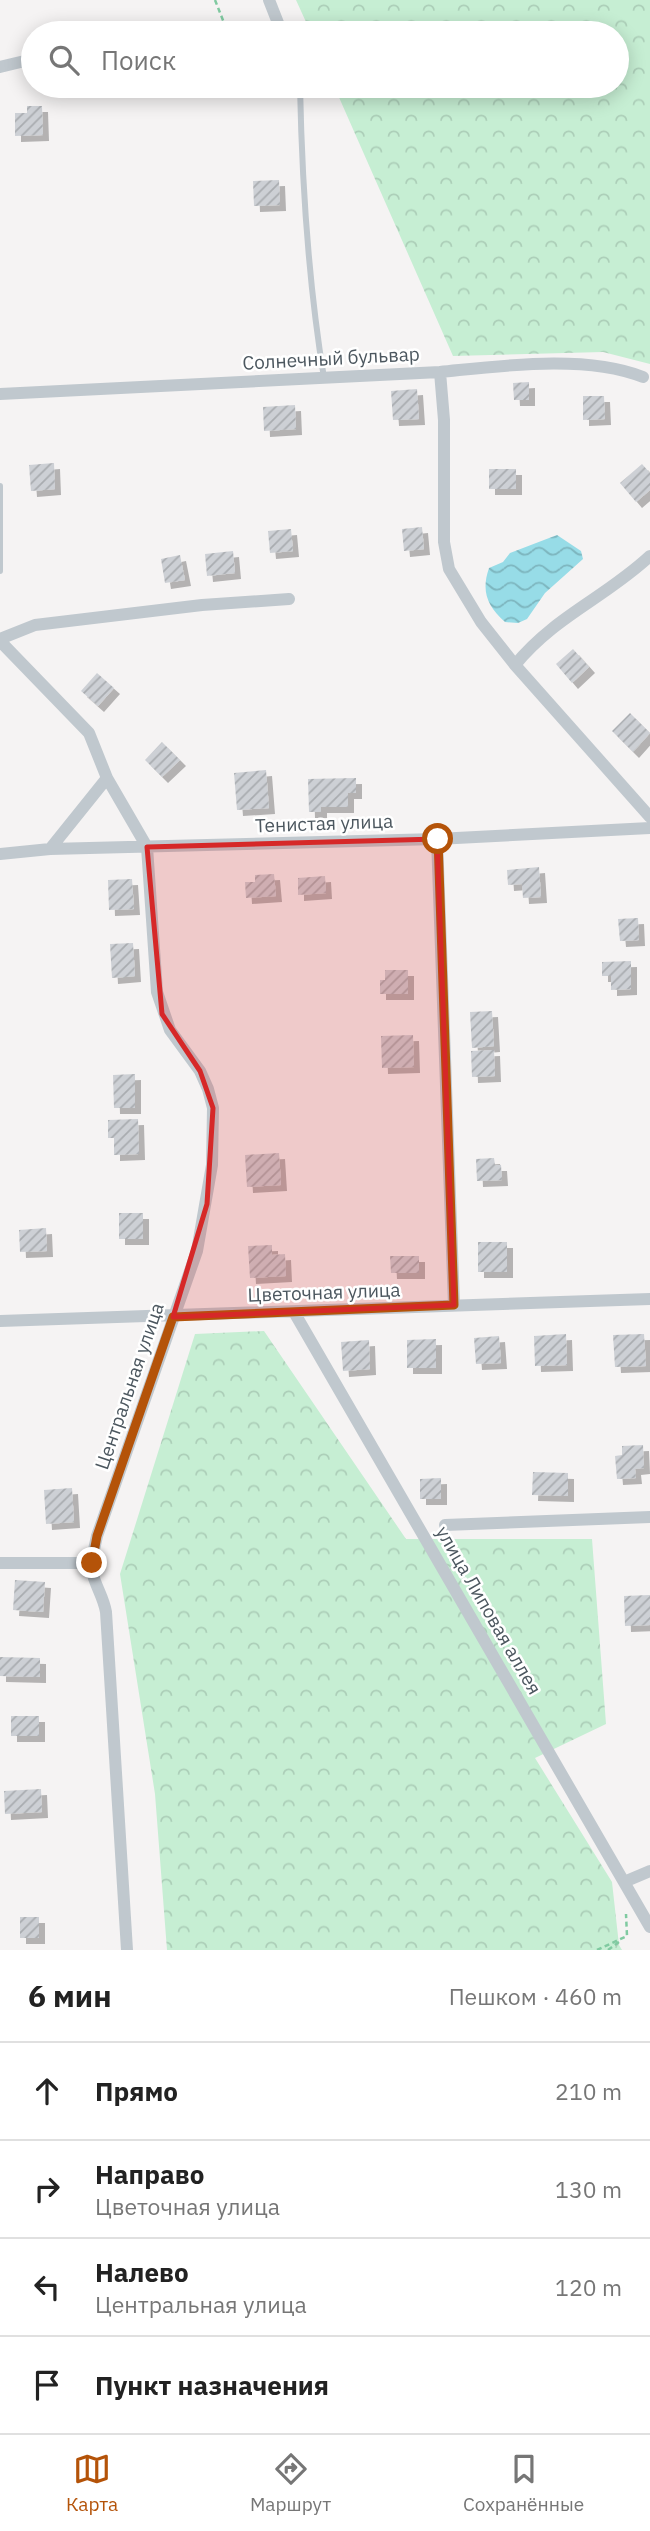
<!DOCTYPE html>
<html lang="ru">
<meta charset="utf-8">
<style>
:root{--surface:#fff;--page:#f6f6f6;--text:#222;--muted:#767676;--line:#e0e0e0;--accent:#b45309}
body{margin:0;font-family:"IBM Plex Sans",sans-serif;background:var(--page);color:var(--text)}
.stop{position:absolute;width:21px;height:21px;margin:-16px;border:5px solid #b45309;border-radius:50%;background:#fff}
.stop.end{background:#b45309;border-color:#fff;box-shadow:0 2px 7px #0008}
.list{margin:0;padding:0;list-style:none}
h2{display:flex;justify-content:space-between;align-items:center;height:91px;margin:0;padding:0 28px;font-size:30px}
h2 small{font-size:23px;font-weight:400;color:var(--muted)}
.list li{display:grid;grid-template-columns:46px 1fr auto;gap:21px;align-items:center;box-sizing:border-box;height:98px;padding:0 28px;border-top:2px solid var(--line)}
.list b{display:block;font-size:26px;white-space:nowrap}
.list p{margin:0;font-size:23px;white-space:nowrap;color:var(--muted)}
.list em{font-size:23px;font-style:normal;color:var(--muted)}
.icon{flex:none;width:38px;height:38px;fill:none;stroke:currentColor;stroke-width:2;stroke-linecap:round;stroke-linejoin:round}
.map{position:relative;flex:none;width:650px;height:1950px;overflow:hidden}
.search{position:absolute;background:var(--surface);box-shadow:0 4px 18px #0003;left:21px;right:21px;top:21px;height:77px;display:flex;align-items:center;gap:18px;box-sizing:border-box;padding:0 24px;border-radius:38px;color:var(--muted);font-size:26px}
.sheet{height:483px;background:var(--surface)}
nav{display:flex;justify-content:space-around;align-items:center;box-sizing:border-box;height:98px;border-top:2px solid var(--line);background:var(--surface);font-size:19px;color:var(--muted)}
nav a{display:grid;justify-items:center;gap:4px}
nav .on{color:var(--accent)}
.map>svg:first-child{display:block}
.forest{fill:url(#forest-crowns)}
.water{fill:url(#water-waves)}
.building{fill:url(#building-hatch);filter:url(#shadow)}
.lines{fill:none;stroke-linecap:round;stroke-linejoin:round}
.path{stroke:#80caa1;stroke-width:2.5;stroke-dasharray:5 3.5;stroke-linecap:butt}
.service{stroke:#c0c8ce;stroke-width:6}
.minor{stroke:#c0c8ce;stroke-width:12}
.route{stroke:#b45309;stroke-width:9}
.marked{fill:#d62828;fill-opacity:0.2;stroke:#d62828;stroke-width:5;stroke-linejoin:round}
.labels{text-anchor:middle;stroke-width:5;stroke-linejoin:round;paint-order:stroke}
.street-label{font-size:19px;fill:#4c575f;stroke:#fff}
</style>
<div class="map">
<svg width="650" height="1950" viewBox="0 0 650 1950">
<defs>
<pattern id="forest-crowns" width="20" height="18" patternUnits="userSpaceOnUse" patternTransform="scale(1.75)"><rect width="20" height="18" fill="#c6eed3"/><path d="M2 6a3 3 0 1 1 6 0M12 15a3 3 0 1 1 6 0" fill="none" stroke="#acceb8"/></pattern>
<pattern id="water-waves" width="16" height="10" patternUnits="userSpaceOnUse" patternTransform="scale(1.75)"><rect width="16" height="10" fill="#97dce7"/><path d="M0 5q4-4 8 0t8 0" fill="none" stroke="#7db5be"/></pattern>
<pattern id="building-hatch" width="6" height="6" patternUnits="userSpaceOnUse" patternTransform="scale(1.75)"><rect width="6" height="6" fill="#cdd0d5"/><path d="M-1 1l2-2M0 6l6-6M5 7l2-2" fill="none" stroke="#a9acb0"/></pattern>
<filter id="shadow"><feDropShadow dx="6" dy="6" stdDeviation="0" flood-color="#0004"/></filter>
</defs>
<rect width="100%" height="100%" fill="#f5f3f3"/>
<path class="forest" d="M296,0H650V364L603,352L453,356L334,86H617V33H311Z
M264,1331L406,1539H592L606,1724L535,1758L612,1882L619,1945L622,1950H167L155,1794L120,1574L195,1334Z"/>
<path class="water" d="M557,535L581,551L583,559L545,593L527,619L518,623L505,622C487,606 481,591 489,568L503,562L510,553Z"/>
<path class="building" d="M27,106H42L43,135L15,136V113H27Z
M279,180L280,205L254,206L253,181Z
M529,382V400H514L513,383Z
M417,389L419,419L393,420L391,391Z
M583,396H604L605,419L583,420Z
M295,405L296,429L264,431L263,407Z
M54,463L55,489L31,491L29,465Z
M642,464L650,473V490L636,502L620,483Z
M489,469H516V489H489Z
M422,527L424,549L404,551L402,529Z
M291,529L293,551L270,553L268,531Z
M233,551L235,573L207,576L205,554Z
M180,555L185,580L165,583L161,559Z
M573,649L589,667L572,683L556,664Z
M97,673L114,688L98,706L81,691Z
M630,713L650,733L633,752L612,731Z
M162,742L180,760L162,777L145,760Z
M266,770L269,808L237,810L234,773Z
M356,778V793H348V807H321V812H309L308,779Z
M539,867L541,897L523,898L522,884L508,885L507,870Z
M274,874L276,896L246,898L245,882H255V875Z
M325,876L326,893L298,895V878Z
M132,879L134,909L109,910L108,880Z
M638,918L639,940L620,941L618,919Z
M133,943L135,976L112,978L110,944Z
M631,961V989L611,990V976H602V962Z
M385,970H408V994H380V980H385Z
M492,1011L494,1046L472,1048L470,1012Z
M413,1035L414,1067L382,1068L381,1036Z
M494,1050L495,1076L472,1077L471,1051Z
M135,1074V1108H114L113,1075Z
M138,1119L139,1154L114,1155V1138H108V1120Z
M279,1153L281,1185L247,1187L245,1155Z
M494,1158L495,1165H501L502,1180L477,1181L476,1159Z
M119,1213H143V1239H119Z
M46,1228L47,1251L20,1252L19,1230Z
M478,1242H507V1272H478Z
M272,1245V1255L285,1254L286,1276L250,1278L248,1246Z
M390,1256H419V1273H391Z
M566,1334L567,1365L535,1366L534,1336Z
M644,1334L646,1366L615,1367L613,1335Z
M499,1336L501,1363L476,1364L474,1338Z
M436,1339V1368H407V1340Z
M369,1340L370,1369L343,1371L341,1342Z
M643,1445L644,1468L635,1469L636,1478L617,1479L615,1456L622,1455V1446Z
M533,1472L568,1473V1496L532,1495Z
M441,1478V1499H420V1479Z
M72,1488L74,1522L46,1524L44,1490Z
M15,1580L45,1582L43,1612L13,1610Z
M650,1595V1625L625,1626L624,1596Z
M0,1657L40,1658V1677L0,1676Z
M11,1716H39V1736H11Z
M41,1789L42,1812L5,1814L4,1791Z
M20,1917H39V1938H20Z"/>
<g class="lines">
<path class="path" d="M215,0L228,33
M597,1950L627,1936L626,1914
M608,1950L619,1942"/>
<path class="service" d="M300,86C302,184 308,281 324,378
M0,486V571"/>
<path class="minor" d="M269,0L282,33
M0,67L33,59
M440,372C501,366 585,354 643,377
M0,394L440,372L444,420V542L449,569L481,622L515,665L650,817
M0,639L35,625L202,605L289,599
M0,641L89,733L107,778L50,849
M515,665C555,616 605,598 650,556
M107,778L147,847L157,992L170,1030L200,1071L208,1089L213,1108L212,1165L197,1251L97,1536C94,1550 89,1567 95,1581C99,1592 104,1600 106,1612L127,1950
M437,839L454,1305
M0,854L50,849L437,839L650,828
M294,1312L650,1927
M0,1321L650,1299
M445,1525L650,1517
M0,1563H92
M624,1882L650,1871"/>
</g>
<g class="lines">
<path class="route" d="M92,1563L97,1536L173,1317L454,1305L438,839"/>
</g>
<path class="marked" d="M437,839L454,1305L173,1317L207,1204L213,1108L200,1071L162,1014L147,847Z"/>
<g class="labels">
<g class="street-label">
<text transform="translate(331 358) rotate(-3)" y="7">Солнечный бульвар</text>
<text transform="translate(324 823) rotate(-2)" y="7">Тенистая улица</text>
<text transform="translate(324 1292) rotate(-2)" y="7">Цветочная улица</text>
<text transform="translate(129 1386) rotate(-71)" y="7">Центральная улица</text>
<text transform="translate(489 1610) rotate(60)" y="7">улица Липовая аллея</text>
</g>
</g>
</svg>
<div class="stop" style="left:438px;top:839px"></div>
<div class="stop end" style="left:92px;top:1563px"></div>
<div class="search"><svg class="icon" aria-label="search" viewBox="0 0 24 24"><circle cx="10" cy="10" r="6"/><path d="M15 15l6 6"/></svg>Поиск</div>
</div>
<section class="sheet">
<h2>6 мин<small>Пешком · 460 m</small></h2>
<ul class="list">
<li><svg class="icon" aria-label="ahead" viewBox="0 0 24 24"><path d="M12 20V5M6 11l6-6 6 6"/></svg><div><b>Прямо</b></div><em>210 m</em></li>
<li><svg class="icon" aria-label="right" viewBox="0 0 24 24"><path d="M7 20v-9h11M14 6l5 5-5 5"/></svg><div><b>Направо</b><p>Цветочная улица</p></div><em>130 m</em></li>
<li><svg class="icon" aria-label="left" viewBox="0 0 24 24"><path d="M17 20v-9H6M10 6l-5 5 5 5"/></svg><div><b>Налево</b><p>Центральная улица</p></div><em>120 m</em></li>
<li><svg class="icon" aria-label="arrive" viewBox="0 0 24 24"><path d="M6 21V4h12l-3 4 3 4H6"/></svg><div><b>Пункт назначения</b></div></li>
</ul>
</section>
<nav>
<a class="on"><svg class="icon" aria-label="map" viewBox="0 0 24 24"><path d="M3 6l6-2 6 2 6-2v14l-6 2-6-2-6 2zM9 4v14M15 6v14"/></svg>Карта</a>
<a><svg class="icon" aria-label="directions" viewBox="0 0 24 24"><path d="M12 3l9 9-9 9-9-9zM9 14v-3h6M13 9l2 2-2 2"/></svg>Маршрут</a>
<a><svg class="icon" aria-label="saved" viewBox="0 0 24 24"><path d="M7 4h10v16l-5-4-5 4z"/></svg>Сохранённые</a>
</nav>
